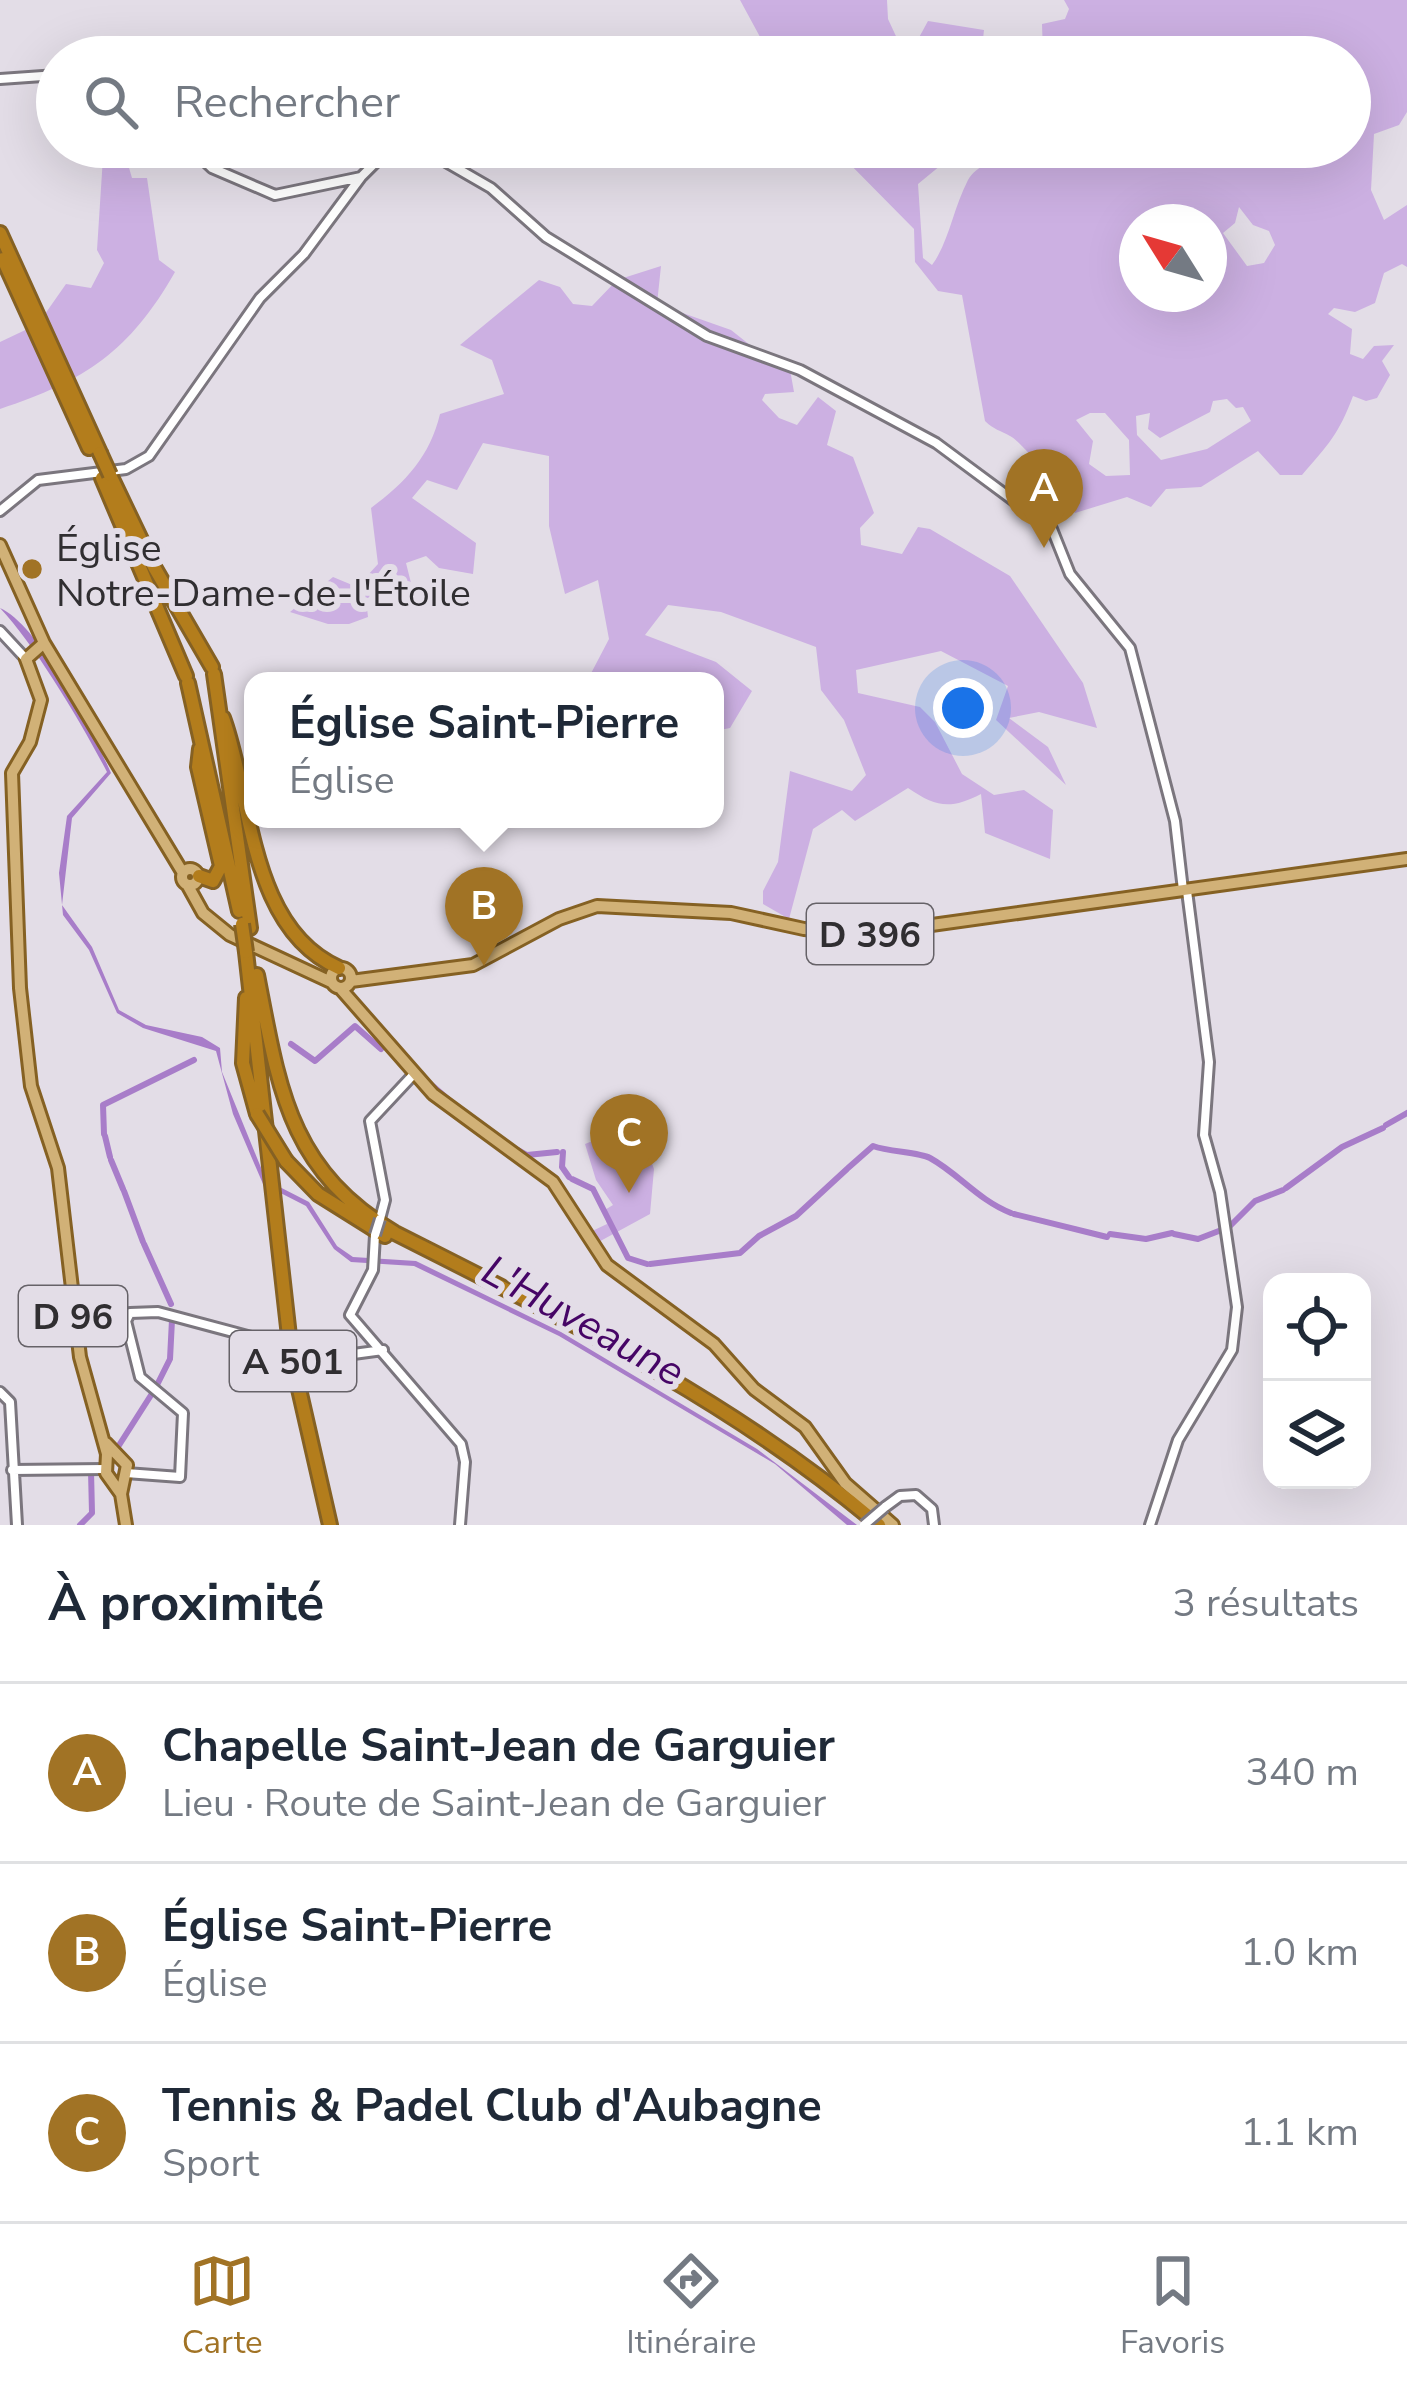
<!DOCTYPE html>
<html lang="fr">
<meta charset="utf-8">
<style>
:root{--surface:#fff;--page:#f6f6f7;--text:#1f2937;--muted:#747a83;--line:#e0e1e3;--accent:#a17325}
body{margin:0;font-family:"Nunito Sans",sans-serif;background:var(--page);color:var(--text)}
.controls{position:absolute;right:36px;bottom:36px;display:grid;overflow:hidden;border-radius:24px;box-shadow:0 12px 48px #0002}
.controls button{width:108px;height:108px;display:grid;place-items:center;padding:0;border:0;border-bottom:3px solid var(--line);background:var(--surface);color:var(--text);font:60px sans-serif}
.compass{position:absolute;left:1119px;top:204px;width:108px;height:108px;border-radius:50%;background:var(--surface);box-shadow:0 12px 48px #0002;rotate:307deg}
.you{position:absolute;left:963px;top:708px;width:42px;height:42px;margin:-30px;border:9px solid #fff;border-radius:50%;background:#1a73e8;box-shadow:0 0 0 18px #1a73e833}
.badge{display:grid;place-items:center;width:78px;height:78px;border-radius:50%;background:var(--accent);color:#fff;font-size:39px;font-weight:700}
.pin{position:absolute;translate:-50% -99px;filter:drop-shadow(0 3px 6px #0008)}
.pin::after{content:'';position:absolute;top:63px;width:42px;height:36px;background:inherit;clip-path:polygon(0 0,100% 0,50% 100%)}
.popup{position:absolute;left:244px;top:672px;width:480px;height:156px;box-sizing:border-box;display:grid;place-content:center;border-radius:24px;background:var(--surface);filter:drop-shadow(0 3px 9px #0005);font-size:39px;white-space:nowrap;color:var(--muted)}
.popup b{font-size:45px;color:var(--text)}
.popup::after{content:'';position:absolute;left:50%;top:100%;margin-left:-24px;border:24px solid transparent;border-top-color:var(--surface)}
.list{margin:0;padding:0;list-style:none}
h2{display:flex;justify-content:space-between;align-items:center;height:156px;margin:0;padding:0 48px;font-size:51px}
h2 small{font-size:39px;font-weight:400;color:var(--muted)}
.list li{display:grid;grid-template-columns:78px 1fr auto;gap:36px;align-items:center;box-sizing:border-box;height:180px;padding:0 48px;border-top:3px solid var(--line)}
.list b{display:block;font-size:45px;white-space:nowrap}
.list p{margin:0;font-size:39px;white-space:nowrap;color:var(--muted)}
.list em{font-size:39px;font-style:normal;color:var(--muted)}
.icon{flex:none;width:66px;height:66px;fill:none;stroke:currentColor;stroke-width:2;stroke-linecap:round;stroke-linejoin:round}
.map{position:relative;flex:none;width:1407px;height:1525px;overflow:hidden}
.search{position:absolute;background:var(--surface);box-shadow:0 12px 48px #0002;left:36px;right:36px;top:36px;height:132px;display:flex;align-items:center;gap:30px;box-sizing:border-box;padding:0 42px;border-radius:66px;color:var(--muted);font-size:45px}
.sheet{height:696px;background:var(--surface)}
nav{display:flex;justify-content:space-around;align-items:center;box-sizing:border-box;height:168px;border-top:3px solid var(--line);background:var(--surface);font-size:33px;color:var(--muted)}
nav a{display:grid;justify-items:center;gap:6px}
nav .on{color:var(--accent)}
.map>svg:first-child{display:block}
.green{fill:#ccb0e2;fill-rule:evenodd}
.water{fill:#a87dc9}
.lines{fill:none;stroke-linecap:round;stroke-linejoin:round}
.canal{stroke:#a87dc9;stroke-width:6}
.minor-casing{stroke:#7b767e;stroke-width:14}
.major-casing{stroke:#856123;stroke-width:16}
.highway-casing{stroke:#856123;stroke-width:18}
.minor{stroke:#fff;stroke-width:8}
.major{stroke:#d1b177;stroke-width:10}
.highway{stroke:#b37d1c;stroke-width:12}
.minor-bridge-casing{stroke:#7b767e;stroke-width:14;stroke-linecap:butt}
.highway-bridge-casing{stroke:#856123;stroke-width:18;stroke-linecap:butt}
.minor-bridge{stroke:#fff;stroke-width:8}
.highway-bridge{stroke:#b37d1c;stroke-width:12}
.poi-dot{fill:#a17325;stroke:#e3dde7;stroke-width:4.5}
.labels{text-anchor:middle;stroke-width:12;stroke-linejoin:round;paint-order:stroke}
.shield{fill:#e3dde7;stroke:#666268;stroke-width:3}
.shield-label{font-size:36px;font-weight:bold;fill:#302e31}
.poi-label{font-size:39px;fill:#302e31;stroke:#e3dde7;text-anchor:start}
.water-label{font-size:42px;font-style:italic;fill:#460566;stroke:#e3dde7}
</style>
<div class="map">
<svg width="1407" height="1525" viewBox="0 0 1407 1525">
<rect width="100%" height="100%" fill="#e3dde7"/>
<path class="green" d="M740,0H887L888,19L901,47L916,43L928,21L984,30L983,39C1000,51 1022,57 1043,55L1042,24L1065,19L1069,9L1064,0H1407V112L1399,125L1374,134L1371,190L1384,220L1407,205V267L1402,264L1384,273L1375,303L1355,312L1334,308L1328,314L1352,329L1350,354L1363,359L1374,346L1394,345L1382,361L1390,375L1377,398L1366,401L1353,396C1339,434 1328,445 1302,475H1280L1258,451L1201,487L1166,489L1151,507L1127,497L1075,513C1065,498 1024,443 1010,436C1000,430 994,430 985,421L962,295L938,291L915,262L914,229L833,147H963L918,184L923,258L932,265C949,242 953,209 968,180C977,164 995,164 1001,147H1350V57H771ZM1239,207L1253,225L1269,231L1275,245L1264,263L1247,266L1223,233L1235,223ZM1137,222H1209V294H1137ZM1227,399L1236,408L1243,407L1251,421L1207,449L1161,460L1137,435L1136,416L1150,413L1148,429L1160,438L1210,412L1213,401ZM1090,413H1105L1129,440L1130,475L1106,476L1089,464L1093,441L1076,420Z
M123,147L132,178H147L159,260L175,272C130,351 85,381 0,409V342L38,324L66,284L91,288L104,263L97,250L103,157Z
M661,266L657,304L731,330L755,349L789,364L794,392L765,394L762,400L779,418L797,425L818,397L836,411L827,445L853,457L874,513L860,528L861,545L902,554L918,527L930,529L1010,576L1083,683L1097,728L1039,712L1009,718L1048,747L1066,785L996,720L1008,686L941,651L856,670L858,693L920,707L935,722L962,774L994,795L1024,790L1053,810L1050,859L985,833L981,794C950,810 936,807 908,788L855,821L842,810L813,829L789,919L763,904V891L778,862L790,771L852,791L866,775L844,720L821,690L816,647L721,612L668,605L645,635L716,662L752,691L730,728L715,731V681H587L609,639L598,580L565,594L549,526V456L483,443L457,490L427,480L412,498L476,543L473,574L439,568L426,556L406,563L411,583L400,605L380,591L366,599L368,617L349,624H328L290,612L333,577L357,587L378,564L371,508C406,482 430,456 440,414L504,394L492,360L460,345L539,280L560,287L573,304L592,306L617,280Z
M640,1131L654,1169L650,1214L593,1245L588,1233L607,1224L603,1211L613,1205L596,1180L585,1144L613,1133L619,1139Z"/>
<path class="water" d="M0,608C40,626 92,730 111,773L72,818L62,905L92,947L119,1010L146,1025L202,1037L220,1048L222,1072L266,1180L309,1202L337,1246L353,1257L416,1261L561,1332L757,1449L857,1525H847L775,1464L559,1336L414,1266L351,1262L334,1249L306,1206L263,1184L233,1114L216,1051L143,1028L117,1013L89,950L63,915L59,873L67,816L107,772C81,722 35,645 0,608Z"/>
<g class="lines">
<path class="canal" d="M291,1044L315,1061L355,1026L381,1049
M427,1081L449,1100
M1386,1125L1407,1113
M104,1134L103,1105L194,1060
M105,1136L110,1157
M518,1150L527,1155L557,1152
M563,1152L562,1167L569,1177
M111,1160L123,1189
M848,1168L873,1146C889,1152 918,1152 930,1158C959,1174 978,1200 1011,1213
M572,1179L593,1189L628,1258L647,1264
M1286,1188L1342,1147L1383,1128
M124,1191L143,1242
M1014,1214L1107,1237
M1228,1228L1255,1201L1283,1190
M1110,1234L1146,1239L1172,1233
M1174,1234L1198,1239L1224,1229
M144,1244L171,1304
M650,1264L740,1253L759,1236L796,1216L847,1169
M157,1385L170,1359L172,1320
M116,1450L153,1392
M80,1525L92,1513L91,1471"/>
<g class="minor-casing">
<path id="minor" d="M0,79L57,75
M190,147L212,168L275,195L361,177L391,147
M420,147L491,188L546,237L707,336L800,370L936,443L1052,529L1070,574L1130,648L1175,821L1183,890
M0,511L38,480L126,469L149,456L260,298L304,254L361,177
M0,631L26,659
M380,1219L385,1200L370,1121L413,1075
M375,1235L373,1270L350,1315L461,1444L465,1462L460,1525
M307,1350L346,1355L383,1350
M0,1392L10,1402L17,1525
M12,1470L105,1469
M126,1473L180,1477L183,1413L140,1377L126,1321L130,1313L158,1312L278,1344
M885,1507L900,1496L916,1495L932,1509L934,1525
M1150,1525L1178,1440L1232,1350L1237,1307L1220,1192L1204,1135L1209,1062L1187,891"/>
</g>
<g class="major-casing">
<path id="major" d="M0,545L44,643L183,873
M44,643L26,659L41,700L30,742L12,773L20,988L31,1086L58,1168L80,1357L107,1454L106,1473L121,1494
M182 877a8 8 0 1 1 16 0a8 8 0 1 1-16 0Z
M188,886L203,913L230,935L331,982
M331 978a10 10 0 1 1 20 0a10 10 0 1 1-20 0Z
M351,981L473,965L559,919L597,906L731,913L804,929L867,934L1407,859
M340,988L433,1094L553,1182L607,1265L714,1344L754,1389L805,1427L845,1483L893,1525
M106,1443L127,1465L121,1494L126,1525"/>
</g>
<g class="highway-casing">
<path id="highway" d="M0,233L100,453
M3,259L89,448
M110,475L154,567L212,667
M102,478L186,676
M214,674L250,928
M188,683L239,911
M223,718C252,796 248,928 339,968
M199,876L213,881L221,866L198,767L200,749
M246,952L291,1354L330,1525
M257,975C279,1088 288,1169 395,1233C565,1319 733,1401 879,1525
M246,998L243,1063L257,1114
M286,1161L318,1194L385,1236"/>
</g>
<use href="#minor" class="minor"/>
<use href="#major" class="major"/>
<use href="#highway" class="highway"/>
<g class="minor-bridge-casing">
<path id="minor-bridge" d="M375,1235L380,1219
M278,1344L307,1350
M864,1525L885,1507"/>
</g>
<g class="highway-bridge-casing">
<path id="highway-bridge" d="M100,453L110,475
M242,924L246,952
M257,1114L286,1161"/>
</g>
<use href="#minor-bridge" class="minor-bridge"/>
<use href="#highway-bridge" class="highway-bridge"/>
</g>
<circle class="poi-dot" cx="32" cy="569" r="12"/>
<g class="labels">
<g class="shield">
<rect x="807" y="904" width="126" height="60" rx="9"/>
<rect x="19" y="1286" width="108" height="60" rx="9"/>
<rect x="230" y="1331" width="126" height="60" rx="9"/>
</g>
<g class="shield-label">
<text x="870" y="947">D 396</text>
<text x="73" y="1329">D 96</text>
<text x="293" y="1374">A 501</text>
</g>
<g class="poi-label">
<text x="56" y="561">Église<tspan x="56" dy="45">Notre-Dame-de-l'Étoile</tspan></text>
</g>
<g class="water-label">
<text transform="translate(584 1320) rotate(29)" y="15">L'Huveaune</text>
</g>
</g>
</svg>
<div class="controls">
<button><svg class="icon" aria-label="locate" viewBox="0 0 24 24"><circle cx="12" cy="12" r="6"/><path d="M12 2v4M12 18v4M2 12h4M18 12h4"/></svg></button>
<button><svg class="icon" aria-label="layers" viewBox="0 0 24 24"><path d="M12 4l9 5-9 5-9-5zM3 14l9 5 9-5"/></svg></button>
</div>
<svg class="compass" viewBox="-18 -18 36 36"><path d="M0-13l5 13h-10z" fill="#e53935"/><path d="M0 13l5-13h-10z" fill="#747a83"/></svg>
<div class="you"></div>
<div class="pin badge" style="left:1044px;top:548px">A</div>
<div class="pin badge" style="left:484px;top:966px">B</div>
<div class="popup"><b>Église Saint-Pierre</b>Église</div>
<div class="pin badge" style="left:629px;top:1193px">C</div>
<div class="search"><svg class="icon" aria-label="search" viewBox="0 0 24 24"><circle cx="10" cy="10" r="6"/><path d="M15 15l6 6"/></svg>Rechercher</div>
</div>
<section class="sheet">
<h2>À proximité<small>3 résultats</small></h2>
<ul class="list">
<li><span class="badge">A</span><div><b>Chapelle Saint-Jean de Garguier</b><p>Lieu · Route de Saint-Jean de Garguier</p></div><em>340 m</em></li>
<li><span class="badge">B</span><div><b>Église Saint-Pierre</b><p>Église</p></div><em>1.0 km</em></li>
<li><span class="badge">C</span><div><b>Tennis &amp; Padel Club d'Aubagne</b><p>Sport</p></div><em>1.1 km</em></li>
</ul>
</section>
<nav>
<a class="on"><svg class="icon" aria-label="map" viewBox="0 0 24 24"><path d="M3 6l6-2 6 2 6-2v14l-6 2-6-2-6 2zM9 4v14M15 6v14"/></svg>Carte</a>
<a><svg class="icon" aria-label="directions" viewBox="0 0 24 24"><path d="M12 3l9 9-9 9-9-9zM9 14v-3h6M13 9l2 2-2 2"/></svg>Itinéraire</a>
<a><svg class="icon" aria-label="saved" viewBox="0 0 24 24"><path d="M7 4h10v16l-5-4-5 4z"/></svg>Favoris</a>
</nav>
